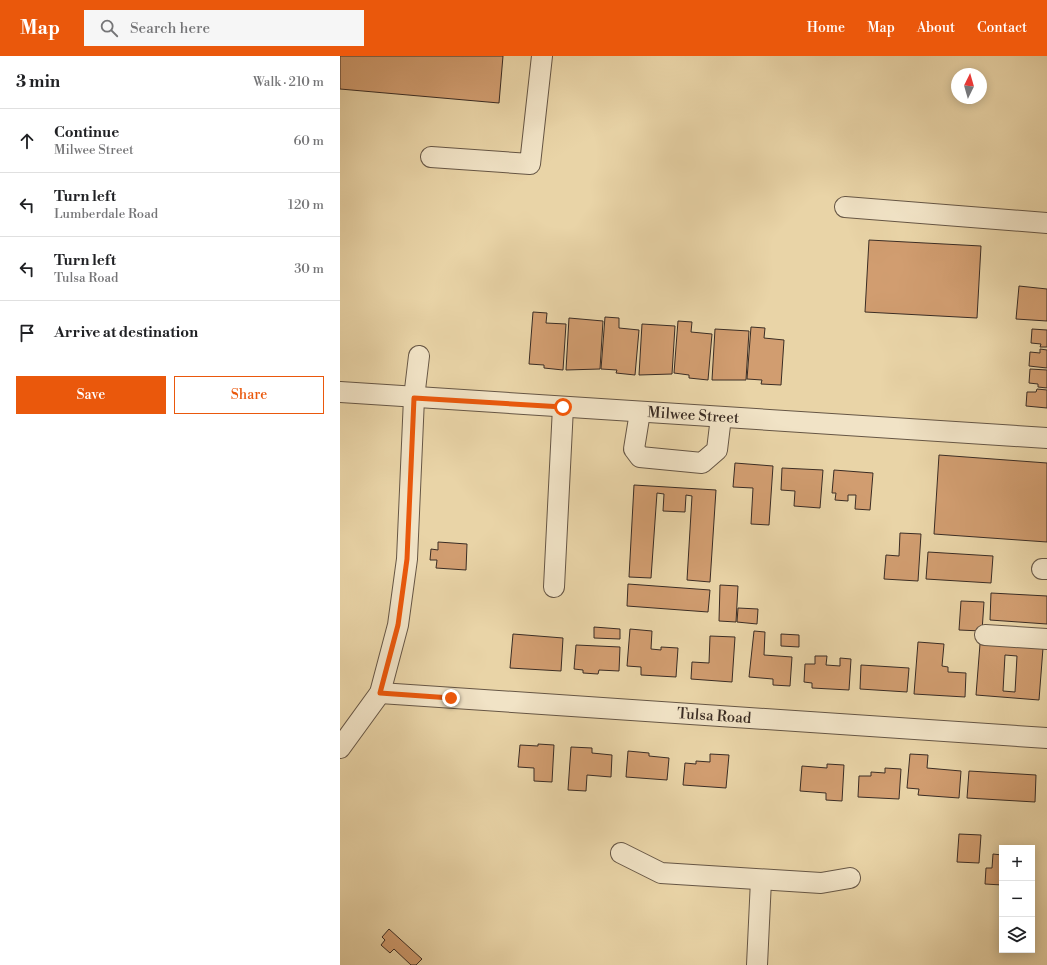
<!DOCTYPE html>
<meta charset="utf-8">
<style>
:root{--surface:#fff;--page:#f6f6f6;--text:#202124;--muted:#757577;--line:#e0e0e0;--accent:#ea580c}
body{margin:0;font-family:"Libre Bodoni",serif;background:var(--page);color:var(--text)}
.controls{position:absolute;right:12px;bottom:12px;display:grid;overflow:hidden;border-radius:0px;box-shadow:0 2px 10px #0003}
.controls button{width:36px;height:36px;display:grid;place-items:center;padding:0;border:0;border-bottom:1px solid var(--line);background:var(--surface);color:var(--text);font:20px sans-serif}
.compass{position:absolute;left:611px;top:12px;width:36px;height:36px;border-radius:50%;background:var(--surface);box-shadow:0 2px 10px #0003;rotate:5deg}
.stop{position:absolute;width:12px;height:12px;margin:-9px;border:3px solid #ea580c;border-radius:50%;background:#fff}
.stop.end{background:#ea580c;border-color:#fff;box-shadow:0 1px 4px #0008}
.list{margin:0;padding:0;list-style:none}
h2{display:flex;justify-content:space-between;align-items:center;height:52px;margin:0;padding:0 16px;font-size:17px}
h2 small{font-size:13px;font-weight:400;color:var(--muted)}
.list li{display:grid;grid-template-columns:26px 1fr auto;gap:12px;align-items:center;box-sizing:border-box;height:64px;padding:0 16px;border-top:1px solid var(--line)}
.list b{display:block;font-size:15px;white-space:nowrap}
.list p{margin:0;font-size:13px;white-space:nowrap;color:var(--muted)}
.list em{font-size:13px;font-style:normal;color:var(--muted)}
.actions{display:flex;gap:8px;padding:12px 16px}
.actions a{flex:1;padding:9px 0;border:1px solid var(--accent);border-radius:0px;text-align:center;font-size:14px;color:var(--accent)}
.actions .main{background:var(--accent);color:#fff}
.icon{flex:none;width:22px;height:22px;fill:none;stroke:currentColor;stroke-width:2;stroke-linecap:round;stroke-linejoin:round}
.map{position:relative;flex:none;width:707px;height:909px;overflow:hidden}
header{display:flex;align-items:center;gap:24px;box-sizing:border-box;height:56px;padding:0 20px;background:var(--accent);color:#fff}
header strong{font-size:19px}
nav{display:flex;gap:22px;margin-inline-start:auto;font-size:14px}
.search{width:280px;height:36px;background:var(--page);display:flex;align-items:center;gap:10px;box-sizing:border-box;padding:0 14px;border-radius:0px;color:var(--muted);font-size:15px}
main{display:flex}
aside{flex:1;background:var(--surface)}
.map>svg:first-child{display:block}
.building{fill:#d19d70;stroke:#3a2c24;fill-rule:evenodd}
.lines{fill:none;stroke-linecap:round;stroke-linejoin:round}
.minor-casing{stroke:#665645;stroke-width:22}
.minor{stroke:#f1e3c6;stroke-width:20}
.route{stroke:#ea580c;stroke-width:5}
.labels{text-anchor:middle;stroke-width:4;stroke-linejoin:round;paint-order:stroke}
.street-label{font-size:15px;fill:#3a2c24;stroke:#f1e3c6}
</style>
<header>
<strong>Map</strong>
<div class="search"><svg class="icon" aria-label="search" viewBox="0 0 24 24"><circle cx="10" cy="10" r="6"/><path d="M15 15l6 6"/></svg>Search here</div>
<nav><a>Home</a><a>Map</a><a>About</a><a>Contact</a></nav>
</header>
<main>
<aside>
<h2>3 min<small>Walk · 210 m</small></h2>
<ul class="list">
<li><svg class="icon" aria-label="ahead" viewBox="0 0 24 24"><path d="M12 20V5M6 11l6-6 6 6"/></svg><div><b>Continue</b><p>Milwee Street</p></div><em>60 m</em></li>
<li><svg class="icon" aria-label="left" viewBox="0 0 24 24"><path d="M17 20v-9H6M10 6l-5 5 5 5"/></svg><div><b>Turn left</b><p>Lumberdale Road</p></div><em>120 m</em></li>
<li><svg class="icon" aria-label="left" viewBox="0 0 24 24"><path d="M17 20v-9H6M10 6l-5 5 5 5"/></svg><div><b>Turn left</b><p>Tulsa Road</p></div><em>30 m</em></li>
<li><svg class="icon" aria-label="arrive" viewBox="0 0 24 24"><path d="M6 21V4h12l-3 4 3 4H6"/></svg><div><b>Arrive at destination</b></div></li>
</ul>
<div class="actions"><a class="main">Save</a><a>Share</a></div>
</aside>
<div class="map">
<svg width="707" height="909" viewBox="0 0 707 909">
<rect width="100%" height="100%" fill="#e9d4a7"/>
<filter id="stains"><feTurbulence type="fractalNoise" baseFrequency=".005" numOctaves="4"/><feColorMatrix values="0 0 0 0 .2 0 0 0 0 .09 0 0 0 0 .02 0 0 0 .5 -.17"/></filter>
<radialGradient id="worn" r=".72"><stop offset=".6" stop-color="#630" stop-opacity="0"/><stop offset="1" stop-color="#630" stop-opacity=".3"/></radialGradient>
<path class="building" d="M0,0H163L159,47L0,33Z
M529,184L641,190L637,262L525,256Z
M679,230L707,233V265L676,263Z
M193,256L207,257L206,267L226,268L223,314L204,312V309L189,308Z
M265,261L279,262V272L299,274L295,319L276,317L277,314L261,313Z
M229,262L263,265L260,313L226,314Z
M338,265L352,266L351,276L372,278L368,324L349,322V319L334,317Z
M302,268L335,270L332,318L299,319Z
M411,271L425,272L424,282L444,284L441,329L421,328L422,324L407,323Z
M375,273L409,275L406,324H372Z
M692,273L707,274V291H700L701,288L691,287Z
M700,293L707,294V312L689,310L690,296L700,297Z
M690,313L707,314V332L698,331V328L689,327Z
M697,333L707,334V352L686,350L687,336H696Z
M599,399L707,407V486L594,478Z
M395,407L433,410L429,469L411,468L413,432L393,431Z
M442,412L483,414L480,452L454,450L455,435L441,434Z
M494,414L533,417L530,454L515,453L516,439H508V445L495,444L496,437H492Z
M294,429L376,434L370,526L347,524L352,440L346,439L345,456L323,455L324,438L317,437L311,522L289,521Z
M560,477L581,478L578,525L544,523L546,499L559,500Z
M98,486L127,488L126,514L96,512L97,504H90L91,493L98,494Z
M588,496L653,500L651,527L586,523Z
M288,528L370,534L368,556L287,550Z
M380,529L398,530L396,566L379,565Z
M651,537L707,540V568L650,564Z
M621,545L644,546L642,575L619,574Z
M398,552L418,553L417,568L397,566Z
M254,571L280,573V583L254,582Z
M290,573L312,575L311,593L321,594V591L338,592L336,621L301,619V611L287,610Z
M414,575L425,576L424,599L452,601L450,630L433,629V623L409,621Z
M173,578L223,582L221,615L170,612Z
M441,578L459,579V591L441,590Z
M370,580L395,581L392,626L351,623L352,606L369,607Z
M578,586L604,588L602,610L608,611V616L626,617L625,641L574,638Z
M640,588L703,592L699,644L636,639ZM665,599L677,600L675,636L663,635Z
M236,589L280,591L279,615L259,614L258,618L243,617V614L234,613Z
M475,600H487L486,609L500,610V602L511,603L509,634L472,632V627L464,626L465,608H475Z
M521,609L569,612L567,636L520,633Z
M198,688L214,689L212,726L194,725V712L178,711L180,689L198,690Z
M231,691L252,692V697L272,699L271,721L247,719L246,735L228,734Z
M288,695L309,697V700L329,702L327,724L286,721Z
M370,698L389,699L386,732L343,729L345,707L356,708V705L370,706Z
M570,698L588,699L587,712L621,715L619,742L578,739L579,733L567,732Z
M487,708L504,709L502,745L486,744V737L460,735L462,710L487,712Z
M545,712L561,713L559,743L518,741L519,720H531V716L545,717Z
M629,715L696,719L695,746L627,742Z
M619,778L641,779L639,807L617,806Z
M653,798L662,799V829L645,828L646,812H652Z
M49,873L82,903L76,909H71L54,893L50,897L41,889L45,884L42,881Z"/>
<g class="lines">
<g class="minor-casing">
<g id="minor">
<path d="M91,101L190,108L202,0"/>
<path d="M505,151L707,167"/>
<path id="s1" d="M0,336L707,382"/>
<path d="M300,356L294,393L300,401L362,407L377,394L381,361"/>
<path d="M702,513H707"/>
<path d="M214,531L223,351"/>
<path d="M645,579L707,583"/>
<path id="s2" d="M40,637L707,682"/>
<path d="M0,692L40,637L58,569L67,503L74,342L79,300"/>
<path d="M281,797L321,817L481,827L510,822"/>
<path d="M417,909L421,824"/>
</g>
</g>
<use href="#minor" class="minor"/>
</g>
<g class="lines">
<path class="route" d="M111,642L40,637L58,569L67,503L74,342L223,351"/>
</g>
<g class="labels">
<g class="street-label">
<text dy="5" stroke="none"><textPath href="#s1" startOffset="354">Milwee Street</textPath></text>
<text dy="5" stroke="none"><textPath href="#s2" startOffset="335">Tulsa Road</textPath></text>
</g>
</g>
<rect width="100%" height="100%" filter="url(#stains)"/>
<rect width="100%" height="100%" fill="url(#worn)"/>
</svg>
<div class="controls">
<button>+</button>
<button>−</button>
<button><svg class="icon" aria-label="layers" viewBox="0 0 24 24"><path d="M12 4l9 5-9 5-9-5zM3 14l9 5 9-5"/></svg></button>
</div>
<svg class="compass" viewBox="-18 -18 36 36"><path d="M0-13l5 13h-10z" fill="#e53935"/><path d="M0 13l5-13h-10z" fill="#757577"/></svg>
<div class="stop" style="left:223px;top:351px"></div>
<div class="stop end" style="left:111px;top:642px"></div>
</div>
</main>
